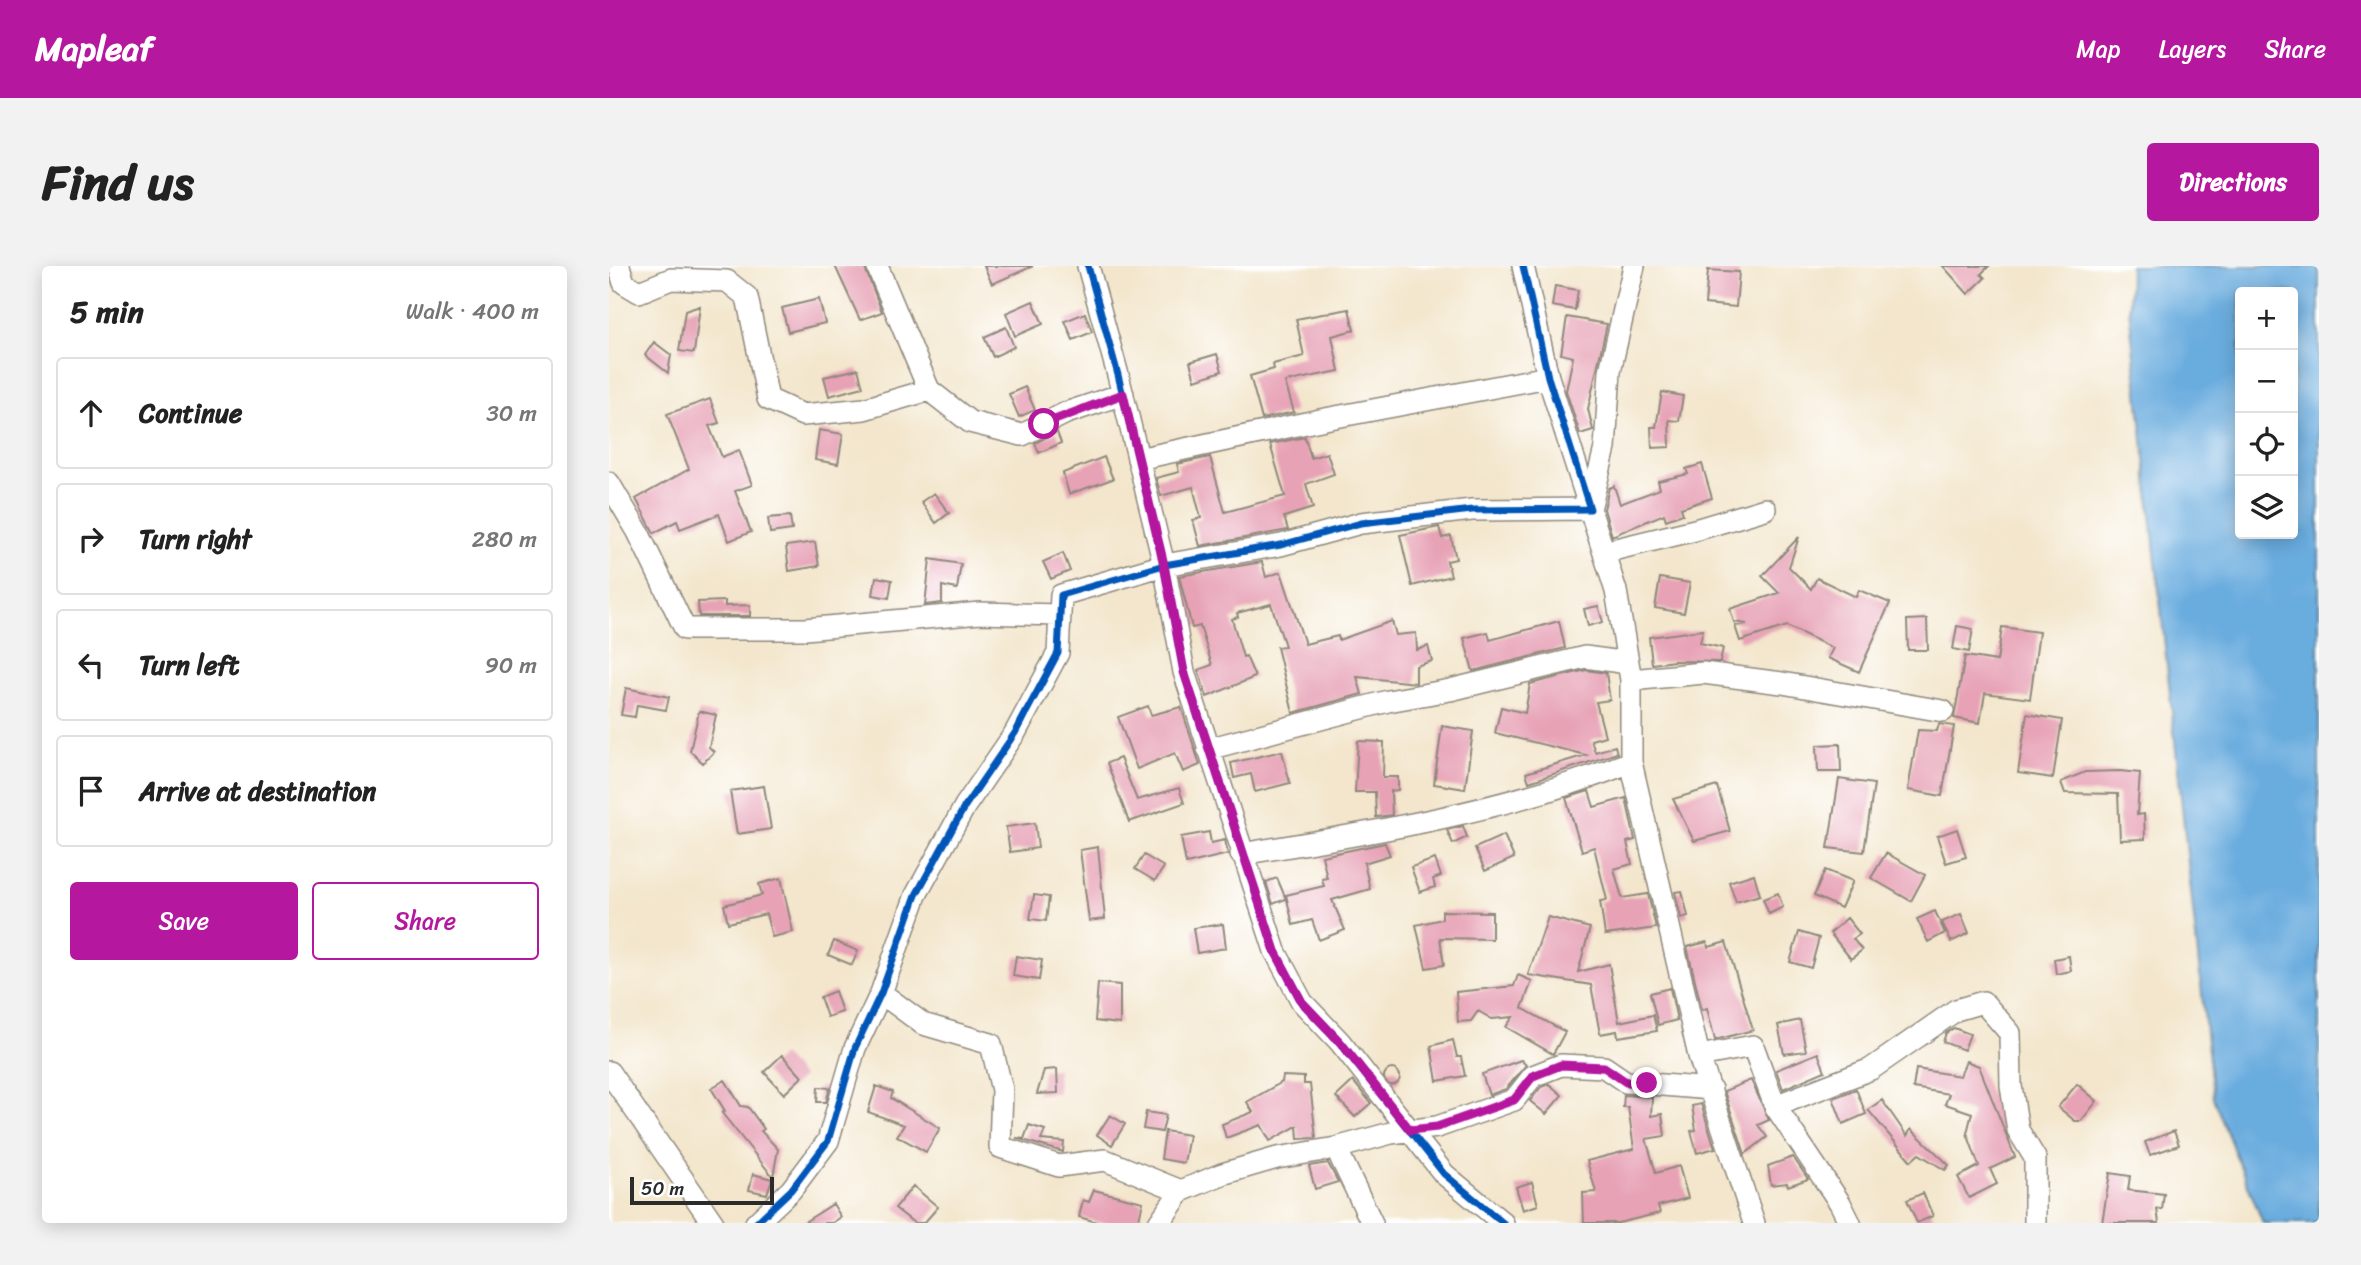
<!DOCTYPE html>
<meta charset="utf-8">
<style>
:root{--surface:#fff;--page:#f2f2f2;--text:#222;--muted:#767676;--line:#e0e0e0;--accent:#b5179e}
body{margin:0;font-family:Sriracha,sans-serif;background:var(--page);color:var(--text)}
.controls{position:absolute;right:21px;top:21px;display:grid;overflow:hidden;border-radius:7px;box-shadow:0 4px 18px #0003}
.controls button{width:63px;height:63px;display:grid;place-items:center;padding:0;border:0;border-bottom:2px solid var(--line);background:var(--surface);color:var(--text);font:35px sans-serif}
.scale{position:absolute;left:21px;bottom:18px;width:144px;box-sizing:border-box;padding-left:7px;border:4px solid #2b2b2b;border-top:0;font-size:19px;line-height:24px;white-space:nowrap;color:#2b2b2b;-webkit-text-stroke:5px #fff;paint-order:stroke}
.stop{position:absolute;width:21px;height:21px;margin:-16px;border:5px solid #b5179e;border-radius:50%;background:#fff}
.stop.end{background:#b5179e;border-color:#fff;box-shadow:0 2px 7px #0008}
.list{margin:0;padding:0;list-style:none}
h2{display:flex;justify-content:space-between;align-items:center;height:91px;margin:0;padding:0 28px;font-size:30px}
h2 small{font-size:23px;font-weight:400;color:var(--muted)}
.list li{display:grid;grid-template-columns:46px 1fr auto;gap:21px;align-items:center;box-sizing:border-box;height:112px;margin:0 14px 14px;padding:0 14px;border:2px solid var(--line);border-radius:7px}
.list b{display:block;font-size:26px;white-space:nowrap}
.list em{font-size:23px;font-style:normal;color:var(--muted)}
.actions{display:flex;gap:14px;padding:21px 28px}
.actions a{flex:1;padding:16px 0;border:2px solid var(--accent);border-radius:7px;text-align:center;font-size:24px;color:var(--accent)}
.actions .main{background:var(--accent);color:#fff}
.icon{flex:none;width:38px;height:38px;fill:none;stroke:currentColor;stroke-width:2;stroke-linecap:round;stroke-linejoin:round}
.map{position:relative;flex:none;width:1710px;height:957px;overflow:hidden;border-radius:7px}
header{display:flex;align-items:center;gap:42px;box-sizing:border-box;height:98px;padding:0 35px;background:var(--accent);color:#fff}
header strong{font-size:33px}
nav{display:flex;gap:38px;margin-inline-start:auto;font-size:24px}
.intro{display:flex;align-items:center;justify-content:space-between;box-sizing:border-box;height:168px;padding:0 42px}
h1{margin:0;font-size:49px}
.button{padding:18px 32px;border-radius:7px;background:var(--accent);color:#fff;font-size:24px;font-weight:700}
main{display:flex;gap:42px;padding:0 42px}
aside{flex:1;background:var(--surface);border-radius:7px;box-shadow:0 4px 18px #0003}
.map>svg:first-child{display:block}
.water{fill:#69acde;stroke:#4a6c84;stroke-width:2;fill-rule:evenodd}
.building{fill:#e7a2b6}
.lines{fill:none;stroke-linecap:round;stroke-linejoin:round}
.street-casing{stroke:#8f887c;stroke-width:24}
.street{stroke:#fff;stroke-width:21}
.cycleway-casing{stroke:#fff;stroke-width:11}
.cycleway{stroke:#0057b8;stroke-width:7}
.route{stroke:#b5179e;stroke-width:9}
</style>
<header>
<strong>Mapleaf</strong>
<nav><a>Map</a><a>Layers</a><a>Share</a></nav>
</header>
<div class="intro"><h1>Find us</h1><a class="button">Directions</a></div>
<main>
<aside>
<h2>5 min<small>Walk · 400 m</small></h2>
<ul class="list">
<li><svg class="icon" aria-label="ahead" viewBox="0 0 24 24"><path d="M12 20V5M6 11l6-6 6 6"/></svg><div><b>Continue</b></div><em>30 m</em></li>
<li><svg class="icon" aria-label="right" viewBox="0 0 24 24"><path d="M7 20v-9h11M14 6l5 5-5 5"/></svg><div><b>Turn right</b></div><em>280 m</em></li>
<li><svg class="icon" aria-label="left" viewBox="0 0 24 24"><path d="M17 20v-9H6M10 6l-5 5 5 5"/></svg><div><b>Turn left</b></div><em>90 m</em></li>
<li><svg class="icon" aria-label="arrive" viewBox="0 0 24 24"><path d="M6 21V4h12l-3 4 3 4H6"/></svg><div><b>Arrive at destination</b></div></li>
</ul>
<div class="actions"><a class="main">Save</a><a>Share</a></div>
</aside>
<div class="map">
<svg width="1710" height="957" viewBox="0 0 1710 957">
<rect width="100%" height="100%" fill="#fff"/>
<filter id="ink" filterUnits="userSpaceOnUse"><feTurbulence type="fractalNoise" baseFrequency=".0143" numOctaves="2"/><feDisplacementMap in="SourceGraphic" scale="14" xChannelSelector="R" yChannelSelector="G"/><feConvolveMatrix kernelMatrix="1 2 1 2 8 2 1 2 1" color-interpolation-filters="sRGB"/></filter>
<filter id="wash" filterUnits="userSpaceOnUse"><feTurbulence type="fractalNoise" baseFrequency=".00686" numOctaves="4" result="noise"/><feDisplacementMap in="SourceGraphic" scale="28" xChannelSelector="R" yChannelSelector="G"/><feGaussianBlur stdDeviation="1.57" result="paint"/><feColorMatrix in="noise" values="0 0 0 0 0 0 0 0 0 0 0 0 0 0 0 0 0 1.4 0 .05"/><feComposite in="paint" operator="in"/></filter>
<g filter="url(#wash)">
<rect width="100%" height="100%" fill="#f3e6cc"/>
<path class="water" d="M1521,0H1710V957H1654L1604,832L1520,43ZM1631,26H1684V268H1631Z"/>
<g id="blocks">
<path class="building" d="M226,0H255L273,46L251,54Z
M375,0H424L383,18Z
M1334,0H1380L1372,8L1376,12L1359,28Z
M1099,4L1130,6L1127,41L1096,38Z
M946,20L969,24L966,44L943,40Z
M210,33L216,57L179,66L173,42Z
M424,35L434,58L406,70L397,47Z
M91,40L85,87L70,85L76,45Z
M740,43L745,64L723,70L730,105L676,116L685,146L653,153L641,110L665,103L664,98L695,90L687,53Z
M476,47L483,66L464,74L456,55Z
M958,51L998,58L979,143L984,164L971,168L957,125L964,91L952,88Z
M397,61L405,81L384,91L375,71Z
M45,76L62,89L59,107L36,89Z
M608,88L613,105L586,114L581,96Z
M249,103L254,121L220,130L215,111Z
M416,121L426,144L410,151L400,128Z
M1053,126L1074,130L1070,155L1060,154L1061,181L1043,182L1042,161H1047Z
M101,133L110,157L100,160L113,191L130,184L143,219L126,225L142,266L120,275L110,248L71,263L68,255L45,267L27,233L80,203L58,148Z
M210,164L234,168L229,198L206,194Z
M448,166L452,177L430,187L426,177Z
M696,171L702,192L718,187L725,208L697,218L704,242L675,251L679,264L591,280L584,254L592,252L584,221L552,230L547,212L570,206L568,198L601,191L616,246L676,230L661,178Z
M495,191L504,213L460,228L454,207Z
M1093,198L1103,232L1072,242L1074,248L1057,254L1055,248L1003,270L995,243L1000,222L1005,220L1011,238L1051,223L1049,215L1079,208L1077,203Z
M325,227L340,247L327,257L312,236Z
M181,250L183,264L161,267L159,252Z
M830,261L833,272L842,270L847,293L838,295L842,310L803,320L791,269Z
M1190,271L1180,301L1202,323L1208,312L1247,331L1250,324L1281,337L1250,406L1219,392L1224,382L1178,360L1131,375L1126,360L1138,358L1125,356L1121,343L1170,327L1153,310Z
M206,276L210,300L180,305L177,280Z
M454,287L461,305L442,313L434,296Z
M321,293L352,298L348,323L333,320V337L316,339Z
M653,296L657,311L672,306L696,378L729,370L730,374L783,355L787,369L807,367L808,384L819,380L823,395L807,400V417L748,411L753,428L684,447L668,381L676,380L662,338L628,347L629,351L623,353L634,391L637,390L646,411L598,431L589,404L603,399L591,360L583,362L570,310Z
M267,311L283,314L280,332L264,329Z
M1051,312L1081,317L1075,347L1046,342Z
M116,335V340L141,339V350H90L89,336Z
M989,340L994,356L979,360L975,343Z
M1318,353L1319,384H1299L1298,354Z
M950,355L956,382L864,405L855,372L879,366L881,374Z
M1348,360L1364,363L1360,386L1344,383Z
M1393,361L1430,366L1421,433L1376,427L1371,457L1345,452L1356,390L1388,395Z
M1094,364L1091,377L1114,382L1111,396L1065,395L1043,398L1040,371Z
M977,404L997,407L1001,434L987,436L996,470L982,474L986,486L1006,480L1008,487L920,516L917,507L977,489L886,467L892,441L916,447L921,418Z
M17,422L60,431L57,444L28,439L26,451L12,449Z
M539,440L542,449L572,441L591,499L574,506L566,487L528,503L509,451Z
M90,445L107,449L100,481L105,486L94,497L81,485Z
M1418,448L1453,454L1444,512L1409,507Z
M1330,458L1345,460L1333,530L1299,524L1309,464L1328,465Z
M833,460L864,465L856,523L825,518Z
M749,475L775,476L774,511H789V524L782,525L783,549L767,551L766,526H746Z
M1231,478L1232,506H1209L1208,479Z
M673,485L681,517L646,526L642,508L625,512L622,497Z
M511,492L528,534L570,522L575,537L520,556L498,497Z
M1511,505L1531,507L1528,549L1535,548L1536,573L1511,574L1509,528L1456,527L1452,516L1476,506Z
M1230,513L1265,518L1255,586L1219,582Z
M155,520L162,563L128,568L121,525Z
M1108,520L1121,565L1085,575L1064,533Z
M980,525L985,541L1017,532L1026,574L1018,576L1023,598L1005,603L1013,632L1039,628L1047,662L996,669L991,635L998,634L985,581L973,585L957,532Z
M426,557L429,582L401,586L397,561Z
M854,560L858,571L844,578L838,564Z
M1348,563L1357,591L1337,597L1328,570Z
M600,566L602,577L616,574L619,588L577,598L572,571Z
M895,569L905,592L876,605L866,582Z
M776,577L781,589L755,597L761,623L723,634L736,664L710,674L703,654L684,659L677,629L715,620L713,613L718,612L713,590Z
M489,581L496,653L480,655L471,584Z
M1277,587L1316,609L1302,635L1262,612Z
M535,589L555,601L546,615L526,603Z
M826,593L832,610L824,613L826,621L811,626L802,601Z
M1216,604L1244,615L1232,642L1205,630Z
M1145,608L1151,629L1127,636L1120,616Z
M172,612L184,666L163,671L157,648L119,657L115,639L153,629L150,618Z
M668,612L677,633L664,638L657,616Z
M1073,625L1079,650L1072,652L1066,626Z
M1169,627L1174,641L1160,648L1154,633Z
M425,629L440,631L437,655L421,653Z
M833,645L883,646V673L831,672L835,699L817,702L807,659L833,653Z
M1326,645L1336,667L1319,676L1308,653Z
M1352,648L1360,667L1342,676L1333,656Z
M939,651L981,662L969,706L1000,698L1010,756L1044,749L1048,765L1009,771L1008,765L991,768L982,719L919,709Z
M1238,652L1251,668L1244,673L1253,684L1242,693L1221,667Z
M614,658L617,682L588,687L584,662Z
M1190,666L1210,672L1202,702L1181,696Z
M225,675L249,685L243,699L219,689Z
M1098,676L1100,681L1117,676L1144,764L1106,774L1098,742L1093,744L1078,681Z
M407,690L433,694L430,714L404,710Z
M1460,690L1462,705L1447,708L1445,693Z
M909,709L923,715L913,742L956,766L944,788L897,761L904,751L883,753L869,745L862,755L849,756L847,726L905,720Z
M489,717L511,719V758L486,755Z
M1061,722L1068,754L1049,759L1041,727Z
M226,725L233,746L218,751L211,731Z
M1191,754L1197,785L1175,788L1169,759Z
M1345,762L1361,768L1355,784L1334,776L1337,767Z
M844,774L848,791H852L856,810L828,815L822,780Z
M1209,787L1216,805L1174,823L1167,804Z
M173,789L193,811L175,828L155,806Z
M912,794L917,799L897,823L880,829L873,808Z
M1357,795L1370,800L1406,891L1381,903L1388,918L1360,932L1349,911L1370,900L1358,867L1363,847L1336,838L1340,828L1304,822L1307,803L1351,810Z
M775 811a8 8 0 1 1 16 0a8 8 0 1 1-16 0Z
M448,803L449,827L428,828L435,804Z
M674,810L695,811V818H701L707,872L689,873L688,860L661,875L652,859L617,872L613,858L644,846L638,836L673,816Z
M116,814L132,840L139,841L155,863L152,865L169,883L164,911L113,847L116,845L102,822Z
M1142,814L1160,854L1149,859L1158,871L1136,888L1115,825Z
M744,815L762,837L746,851L727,831Z
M940,818L953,829L937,848L921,835L932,821Z
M1468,818L1488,835L1472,855H1466L1449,841Z
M267,820L284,826L282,832L331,862L317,886L288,870L295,859L259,846Z
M209,821L221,822L217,836H208Z
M1247,823L1257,848L1234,858L1224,832Z
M1015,829L1043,831L1042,850L1053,848L1056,870L1037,873L1047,907L1070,900L1079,932L1049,940L1051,947L1009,957H975L974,927L987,926L978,895L1025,883L1019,841H1014Z
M1273,834L1298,870L1302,863L1340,899L1336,904L1310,888L1302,895L1259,844Z
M1092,838L1106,882L1088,887L1082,865L1087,864L1083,840Z
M537,846L557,849L553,866L534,863Z
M501,849L516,858L503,879L488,869Z
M420,859L436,864L432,874L455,876L454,886L407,872L415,873Z
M556,865L580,869L575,897L552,893Z
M1565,865L1570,879L1541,889L1536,876Z
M1184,891L1199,913L1179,920L1178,917L1162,919L1159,900Z
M719,897L729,916L706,923L700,900Z
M1501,907L1521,910L1519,924L1555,928L1553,944L1548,943L1550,957H1493Z
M144,908L163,913L158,928L140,924Z
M923,916L929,939L914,944L907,921Z
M304,920L329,941L315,957H305L286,942Z
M485,924L534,936L529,957H491L470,951L474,934L480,936Z
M1314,927L1324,950L1308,957L1298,934Z
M224,938L232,951L223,957H194Z"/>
</g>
</g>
<g filter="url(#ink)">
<use href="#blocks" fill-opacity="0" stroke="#8f887c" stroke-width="2"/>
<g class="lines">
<g class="street-casing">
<path id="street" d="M10,0L15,17L30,26L62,13L118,15L138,31L159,133L194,149L255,143L320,124
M268,0L320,124L361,156L413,169L457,147L514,128
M479,0L509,109L555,299L575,406L666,685L693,736L731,776L835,908L894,957
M1025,0L1001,105L996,182L981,243L1007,325L1022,414V496L1090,790L1145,957
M529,193L716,153L939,111
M0,217L29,266L76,363H196L371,347L451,349
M995,286L1086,264L1156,243
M1022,414L1094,407L1173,417L1334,445
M599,483L779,435L841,424L976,391L1019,397
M632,588C764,567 897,545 1022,496
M272,727L314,758L382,778L393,824L391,881L450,900L496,894L572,925
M1090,790L1144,780L1166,840L1262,803L1347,744L1374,736L1401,767L1402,820L1409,864L1426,892V957
M0,806L104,957
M1166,840L1231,937L1241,957
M727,882L763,957
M147,957L182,924L219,875L246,782L272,727L307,629L356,540L406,467L449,387L452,329L555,299L672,279L752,257L863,244L981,243L939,111L914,0
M550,957L572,925L613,908L668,892L727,882L782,867L828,861L905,834L924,810L952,799L995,801L1017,816L1102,823"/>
</g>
<use href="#street" class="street"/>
<g class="cycleway-casing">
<path id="cycleway" d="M479,0L509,109L555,299L575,406L666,685L693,736L731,776L835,908L894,957
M147,957L182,924L219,875L246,782L272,727L307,629L356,540L406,467L449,387L452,329L555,299L672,279L752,257L863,244L981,243L939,111L914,0"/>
</g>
<use href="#cycleway" class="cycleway"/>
</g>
</g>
<g class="lines" filter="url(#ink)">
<path class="route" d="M435,158L514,128L555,299L575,406L666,685L693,736L731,776L801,864L828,861L905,834L924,810L952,799L995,801L1017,816L1038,817"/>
</g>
</svg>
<div class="controls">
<button>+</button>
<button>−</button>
<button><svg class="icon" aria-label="locate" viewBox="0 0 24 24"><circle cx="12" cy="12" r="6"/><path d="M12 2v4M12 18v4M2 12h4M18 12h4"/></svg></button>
<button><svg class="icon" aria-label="layers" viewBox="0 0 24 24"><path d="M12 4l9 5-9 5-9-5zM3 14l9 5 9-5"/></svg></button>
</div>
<div class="scale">50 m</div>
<div class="stop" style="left:435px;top:158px"></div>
<div class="stop end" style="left:1038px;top:817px"></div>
</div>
</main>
